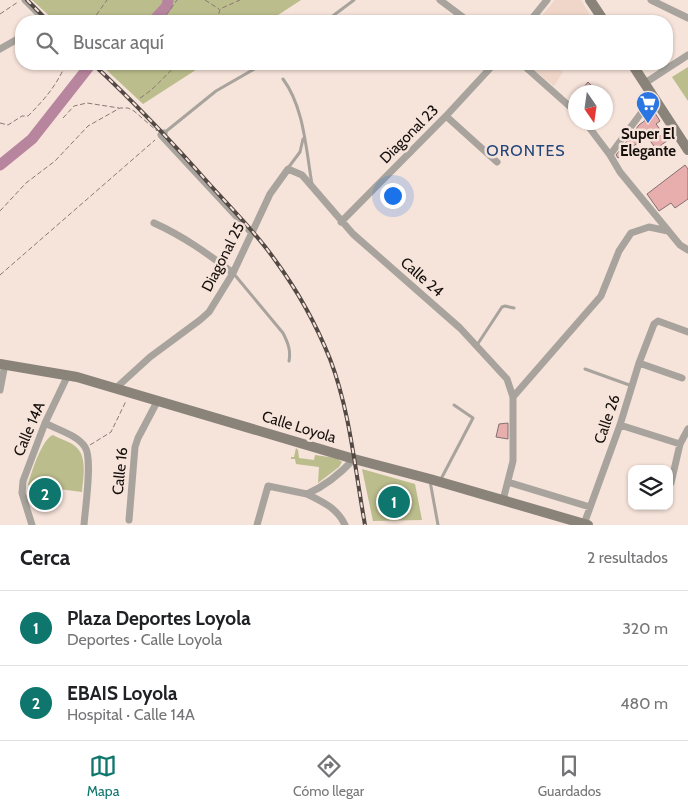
<!DOCTYPE html>
<html lang="es">
<meta charset="utf-8">
<style>
:root{--surface:#fff;--page:#f6f6f6;--text:#202124;--muted:#757577;--line:#e0e0e0;--accent:#0f766e}
body{margin:0;font-family:Cabin,sans-serif;background:var(--page);color:var(--text)}
.controls{position:absolute;right:15px;bottom:15px;display:grid;overflow:hidden;border-radius:10px;box-shadow:0 1px 4px #0004}
.controls button{width:45px;height:45px;display:grid;place-items:center;padding:0;border:0;border-bottom:1px solid var(--line);background:var(--surface);color:var(--text);font:25px sans-serif}
.compass{position:absolute;left:568px;top:85px;width:45px;height:45px;border-radius:50%;background:var(--surface);box-shadow:0 1px 4px #0004;rotate:167deg}
.you{position:absolute;left:392px;top:195px;width:18px;height:18px;margin:-12px;border:4px solid #fff;border-radius:50%;background:#1a73e8;box-shadow:0 0 0 8px #1a73e833}
.badge{display:grid;place-items:center;width:32px;height:32px;border-radius:50%;background:var(--accent);color:#fff;font-size:16px;font-weight:700}
.pin{position:absolute;translate:-50% -50%;border:2px solid #fff;box-shadow:0 1px 5px #0006}
.list{margin:0;padding:0;list-style:none}
h2{display:flex;justify-content:space-between;align-items:center;height:65px;margin:0;padding:0 20px;font-size:21px}
h2 small{font-size:16px;font-weight:400;color:var(--muted)}
.list li{display:grid;grid-template-columns:32px 1fr auto;gap:15px;align-items:center;box-sizing:border-box;height:75px;padding:0 20px;border-top:1px solid var(--line)}
.list b{display:block;font-size:19px;white-space:nowrap}
.list p{margin:0;font-size:16px;white-space:nowrap;color:var(--muted)}
.list em{font-size:16px;font-style:normal;color:var(--muted)}
.icon{flex:none;width:28px;height:28px;fill:none;stroke:currentColor;stroke-width:2;stroke-linecap:round;stroke-linejoin:round}
.map{position:relative;flex:none;width:688px;height:525px;overflow:hidden}
.search{position:absolute;background:var(--surface);box-shadow:0 1px 4px #0004;left:15px;right:15px;top:15px;height:55px;display:flex;align-items:center;gap:12px;box-sizing:border-box;padding:0 18px;border-radius:20px;color:var(--muted);font-size:19px}
.sheet{height:215px;background:var(--surface)}
nav{display:flex;justify-content:space-around;align-items:center;box-sizing:border-box;height:70px;border-top:1px solid var(--line);background:var(--surface);font-size:14px;color:var(--muted)}
nav a{display:grid;justify-items:center;gap:2px}
nav .on{color:var(--accent)}
.map>svg:first-child{display:block}
.built{fill:#f0d6c9}
.green{fill:#bcbd8c}
.lines{fill:none;stroke-linecap:round;stroke-linejoin:round}
.river{stroke:#b7859d;stroke-width:11}
.building{fill:#e8adad;stroke:#847070}
.path{stroke:#877a74;stroke-width:1;stroke-dasharray:5 2.5;stroke-linecap:butt}
.service{stroke:#a8a49d;stroke-width:3}
.minor{stroke:#a8a49d;stroke-width:7}
.secondary{stroke:#8a8379;stroke-width:10}
.rail-casing{stroke:#524844;stroke-width:4}
.rail{stroke:#f6e3da;stroke-width:2;stroke-dasharray:5.5;stroke-linecap:butt}
.labels{text-anchor:middle;stroke-width:5;stroke-linejoin:round;paint-order:stroke}
.street-label{font-size:15px;fill:#16100d;stroke:#f6e3da}
.poi-label{font-size:15px;font-weight:bold;fill:#16100d;stroke:#f6e3da}
.neighbourhood-label{font-size:16px;letter-spacing:1px;fill:#22467c;stroke:#f6e3da}
</style>
<div class="map">
<svg width="688" height="525" viewBox="0 0 688 525">
<rect width="100%" height="100%" fill="#f6e3da"/>
<path class="built" d="M555,0H581L594,21H537Z
M527,64H562L559,69L563,72L554,86Z"/>
<path class="green" d="M32,0H301L269,21H55Z
M100,64H205L143,104Z
M688,67V101L672,77Z
M53,435C60,439 69,441 75,446C88,456 83,478 82,492L28,485C31,473 42,439 53,435Z
M296,448L298,450L299,458L314,460L315,455L336,458L342,462L339,467L318,483L319,467L296,464L295,459H291V457H294Z
M362,469L415,484L422,520L373,521Z"/>
<g class="lines">
<path class="river" d="M153,21L167,6L168,0
M0,165L32,139L91,64"/>
</g>
<path class="building" d="M588,82L598,92H580Z
M655,113L660,121L656,124L668,140L656,149L644,132L635,138L639,142L618,158L616,155L639,125Z
M685,165L688,169V199L675,208L671,203L659,211L647,194Z
M508,423V439L496,437L499,424Z
M37,487L56,489L54,501L35,499Z"/>
<g class="lines">
<path class="path" d="M205,0L219,9
M0,14L18,2
M92,21L107,0
M162,21L177,0
M217,21L220,9L240,0
M140,98C155,89 165,75 178,64
M63,118L74,106L87,103L119,108
M0,123L8,125L22,116H28C45,99 56,86 66,64
M0,211L26,183L55,161L88,126L120,108H128L134,111L157,131
M0,275L155,140
M90,445L111,432L126,401"/>
<path class="service" d="M326,21L354,0
M283,79C304,107 306,150 312,184
M164,133L216,91L263,64
M288,168L300,152L303,139
M234,274L283,333C288,343 291,350 289,361
M477,345L502,307L505,306L514,308
M585,369L632,386
M441,479L473,418L454,405
M430,481L438,525"/>
<path class="minor" d="M25,0L38,13V21
M440,0L468,21
M651,0L688,18
M530,21L547,0
M0,49L21,37
M522,64L576,112
M645,83L688,55
M446,116L497,162
M585,122L610,155L620,172L680,245L688,250
M164,133L161,135L251,232
M610,155L653,97
M341,222L446,116L494,64
M154,223C183,236 207,253 233,273
M639,363L682,378
M116,388L150,357L200,320L209,312L233,273L270,194L288,169L302,175L353,234L460,328L507,379L513,397V461L503,500
M0,390L5,364
M513,397L601,296L619,251L631,233L649,227L668,231
M45,423C58,430 77,435 85,447C93,459 85,509 84,525
M620,425L680,444
M508,482L590,507
M671,483L680,444L688,429
M129,520L135,447L138,438L158,400
M584,524L620,425L639,363L654,324L658,321L688,332
M32,525L22,493L23,481L45,423L68,375
M257,525L268,486L307,494
M345,525C337,508 323,502 307,494C325,486 340,474 354,459"/>
<path class="secondary" d="M590,0L604,21
M632,64L688,150
M0,364L77,377L354,459L430,479L588,525"/>
<g class="rail-casing">
<path id="rail" d="M27,0L48,21
M93,64C134,102 173,143 211,186C233,210 256,233 275,260C297,290 316,324 330,359C350,411 355,470 365,525"/>
</g>
<use href="#rail" class="rail"/>
</g>
<defs>
<g id="supermarket-pin" transform="scale(1.25)"><path d="M0 17L-7.5 6A9.5 9.5 0 1 1 7.5 6Z" fill="#2b76e2" stroke="#f6e3da"/><path d="M-6-5.5h2.5l.6 2H6L4.5 2H-2.5L-4.4-4H-6ZM-1.5 3.2a1.3 1.3 0 1 0 .1 0ZM3 3.2a1.3 1.3 0 1 0 .1 0Z" fill="#fff"/></g>
</defs>
<g fill-rule="evenodd">
<use href="#supermarket-pin" x="648" y="103"/>
</g>
<g class="labels">
<g class="street-label">
<text transform="translate(409 134) rotate(-45)" y="5">Diagonal 23</text>
<text transform="translate(223 257) rotate(-63)" y="5">Diagonal 25</text>
<text transform="translate(422 277) rotate(41)" y="5">Calle 24</text>
<text transform="translate(607 419) rotate(-71)" y="5">Calle 26</text>
<text transform="translate(299 427) rotate(17)" y="5">Calle Loyola</text>
<text transform="translate(29 429) rotate(-67)" y="5">Calle 14A</text>
<text transform="translate(120 471) rotate(-84)" y="5">Calle 16</text>
</g>
<g class="poi-label">
<text x="648" y="139">Super El<tspan x="648" dy="17">Elegante</tspan></text>
</g>
<g class="neighbourhood-label">
<text x="526" y="156">ORONTES</text>
</g>
</g>
</svg>
<div class="controls">
<button><svg class="icon" aria-label="layers" viewBox="0 0 24 24"><path d="M12 4l9 5-9 5-9-5zM3 14l9 5 9-5"/></svg></button>
</div>
<svg class="compass" viewBox="-18 -18 36 36"><path d="M0-13l5 13h-10z" fill="#e53935"/><path d="M0 13l5-13h-10z" fill="#757577"/></svg>
<div class="you"></div>
<div class="pin badge" style="left:394px;top:502px">1</div>
<div class="pin badge" style="left:45px;top:494px">2</div>
<div class="search"><svg class="icon" aria-label="search" viewBox="0 0 24 24"><circle cx="10" cy="10" r="6"/><path d="M15 15l6 6"/></svg>Buscar aquí</div>
</div>
<section class="sheet">
<h2>Cerca<small>2 resultados</small></h2>
<ul class="list">
<li><span class="badge">1</span><div><b>Plaza Deportes Loyola</b><p>Deportes · Calle Loyola</p></div><em>320 m</em></li>
<li><span class="badge">2</span><div><b>EBAIS Loyola</b><p>Hospital · Calle 14A</p></div><em>480 m</em></li>
</ul>
</section>
<nav>
<a class="on"><svg class="icon" aria-label="map" viewBox="0 0 24 24"><path d="M3 6l6-2 6 2 6-2v14l-6 2-6-2-6 2zM9 4v14M15 6v14"/></svg>Mapa</a>
<a><svg class="icon" aria-label="directions" viewBox="0 0 24 24"><path d="M12 3l9 9-9 9-9-9zM9 14v-3h6M13 9l2 2-2 2"/></svg>Cómo llegar</a>
<a><svg class="icon" aria-label="saved" viewBox="0 0 24 24"><path d="M7 4h10v16l-5-4-5 4z"/></svg>Guardados</a>
</nav>
